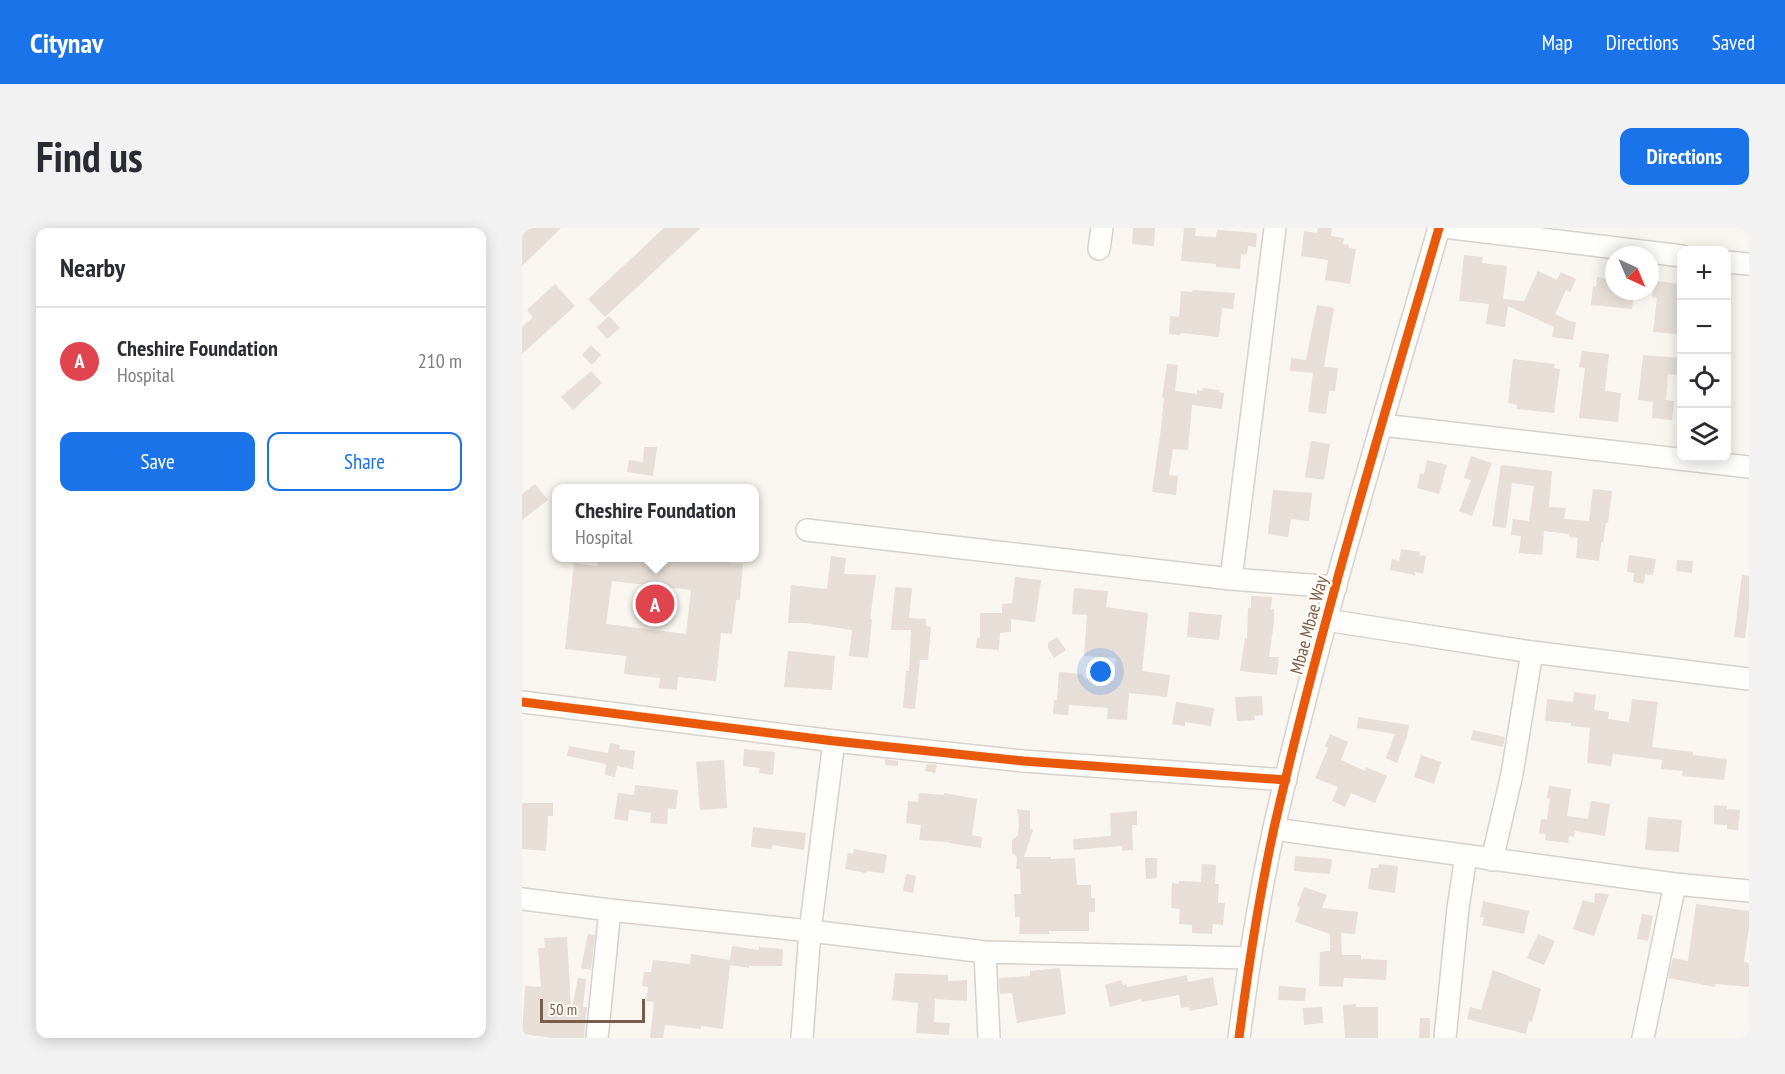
<!DOCTYPE html>
<meta charset="utf-8">
<style>
:root{--surface:#fff;--page:#f2f2f3;--text:#2b2b33;--muted:#7c7c81;--line:#e1e1e2;--accent:#1a73e8}
body{margin:0;font-family:"PT Sans Narrow",sans-serif;background:var(--page);color:var(--text)}
.controls{position:absolute;right:18px;top:18px;display:grid;overflow:hidden;border-radius:12px;box-shadow:0 3px 15px #0003}
.controls button{width:54px;height:54px;display:grid;place-items:center;padding:0;border:0;border-bottom:2px solid var(--line);background:var(--surface);color:var(--text);font:30px sans-serif}
.compass{position:absolute;left:1083px;top:18px;width:54px;height:54px;border-radius:50%;background:var(--surface);box-shadow:0 3px 15px #0003;rotate:136deg}
.scale{position:absolute;left:18px;bottom:15px;width:105px;box-sizing:border-box;padding-left:6px;border:3px solid #7a5c4d;border-top:0;font-size:16px;line-height:21px;white-space:nowrap;color:#7a5c4d;-webkit-text-stroke:4px #fffaf3;paint-order:stroke}
.you{position:absolute;left:579px;top:444px;width:21px;height:21px;margin:-15px;border:4px solid #fff;border-radius:50%;background:#1a73e8;box-shadow:0 0 0 9px #1a73e833}
.badge{display:grid;place-items:center;width:39px;height:39px;border-radius:50%;background:var(--accent);color:#fff;font-size:20px;font-weight:700}
.pin{position:absolute;translate:-50% -50%;border:3px solid #fff;box-shadow:0 2px 6px #0006}
.popup{position:absolute;left:30px;top:256px;width:207px;height:78px;box-sizing:border-box;display:grid;place-content:center;border-radius:12px;background:var(--surface);filter:drop-shadow(0 2px 4px #0005);font-size:20px;white-space:nowrap;color:var(--muted)}
.popup b{font-size:22px;color:var(--text)}
.popup::after{content:'';position:absolute;left:50%;top:100%;margin-left:-12px;border:12px solid transparent;border-top-color:var(--surface)}
.list{margin:0;padding:0;list-style:none}
h2{display:flex;justify-content:space-between;align-items:center;height:78px;margin:0;padding:0 24px;font-size:26px}
h2 small{font-size:20px;font-weight:400;color:var(--muted)}
.list li{display:grid;grid-template-columns:39px 1fr auto;gap:18px;align-items:center;box-sizing:border-box;height:108px;padding:0 24px;border-top:2px solid var(--line)}
.list b{display:block;font-size:22px;white-space:nowrap}
.list p{margin:0;font-size:20px;white-space:nowrap;color:var(--muted)}
.list em{font-size:20px;font-style:normal;color:var(--muted)}
.actions{display:flex;gap:12px;padding:18px 24px}
.actions a{flex:1;padding:14px 0;border:2px solid var(--accent);border-radius:12px;text-align:center;font-size:21px;color:var(--accent)}
.actions .main{background:var(--accent);color:#fff}
.icon{flex:none;width:33px;height:33px;fill:none;stroke:currentColor;stroke-width:2;stroke-linecap:round;stroke-linejoin:round}
.map{position:relative;flex:none;width:1227px;height:810px;overflow:hidden;border-radius:12px}
header{display:flex;align-items:center;gap:36px;box-sizing:border-box;height:84px;padding:0 30px;background:var(--accent);color:#fff}
header strong{font-size:28px}
nav{display:flex;gap:33px;margin-inline-start:auto;font-size:21px}
.intro{display:flex;align-items:center;justify-content:space-between;box-sizing:border-box;height:144px;padding:0 36px}
h1{margin:0;font-size:42px}
.button{padding:15px 27px;border-radius:12px;background:var(--accent);color:#fff;font-size:21px;font-weight:700}
main{display:flex;gap:36px;padding:0 36px}
aside{flex:1;background:var(--surface);border-radius:12px;box-shadow:0 3px 15px #0003}
.map>svg:first-child{display:block}
.building{fill:#e6ded7;fill-rule:evenodd}
.lines{fill:none;stroke-linecap:round;stroke-linejoin:round}
.minor-casing{stroke:#d7d1cb;stroke-width:24}
.minor{stroke:#fefefd;stroke-width:21}
.cycleway-casing{stroke:#fffaf3;stroke-width:13}
.cycleway{stroke:#e8590c;stroke-width:9}
.labels{text-anchor:middle;stroke-width:5;stroke-linejoin:round;paint-order:stroke}
.street-label{font-size:18px;fill:#7a5c4d;stroke:#fffaf3}
</style>
<header>
<strong>Citynav</strong>
<nav><a>Map</a><a>Directions</a><a>Saved</a></nav>
</header>
<div class="intro"><h1>Find us</h1><a class="button">Directions</a></div>
<main>
<aside>
<h2>Nearby<small></small></h2>
<ul class="list">
<li><span class="badge" style="background:#e0444e">A</span><div><b>Cheshire Foundation</b><p>Hospital</p></div><em>210 m</em></li>
</ul>
<div class="actions"><a class="main">Save</a><a>Share</a></div>
</aside>
<div class="map">
<svg width="1227" height="810" viewBox="0 0 1227 810">
<rect width="100%" height="100%" fill="#f9f5f0"/>
<path class="building" d="M0,0H39L0,38Z
M142,0H179L83,89L66,71Z
M611,0H633L632,18L610,16Z
M662,0H674L673,8L694,9L695,2L735,5L734,19L726,18L725,27L719,26L718,41L694,39V36L659,33Z
M796,0H810L809,8L822,10L821,16L827,17V20L834,21L828,56L803,52L806,32L779,28L782,3L795,5Z
M942,27L961,29L960,35L985,38L981,71L1002,73L1016,43L1035,52L1039,44L1054,51L1048,64L1044,62L1033,86L1048,93L1054,94L1051,112L1030,109L1032,99L986,78L983,99L964,96L967,76L937,73Z
M1075,49L1088,51V53L1092,54V63H1112L1110,81L1069,77L1071,58L1074,59Z
M1132,53L1160,56V78L1155,106L1131,104L1135,70L1130,69Z
M33,56L53,78L0,126V99L11,89L5,82Z
M671,62L713,65L711,81L700,80L697,109L659,105L658,107L647,106L648,88L657,89L659,63L670,64Z
M795,77L812,80L802,139L816,140L813,163H807L804,186L786,184L791,145L768,143L769,130L784,132Z
M87,88L98,100L85,111L75,99Z
M69,117L79,127L70,137L60,127Z
M1060,123L1087,126L1083,163L1099,165L1096,194L1057,190L1063,140L1057,139Z
M1121,127L1160,130V148L1146,146L1144,172L1152,173L1150,192L1130,190L1131,174L1116,172Z
M991,131L1033,136L1032,140L1038,141L1032,185L995,181V177L986,175Z
M645,136L656,137L653,163L675,166V162L680,163L681,160L698,162L697,164L702,165L700,181L670,177L666,222L651,221L647,247L656,248L654,267L630,264L639,200L642,170H640Z
M69,143L80,155L51,182L39,169Z
M789,213L808,216L802,252L783,249Z
M122,219H135L131,248L105,244L107,232L121,234Z
M949,228L970,235L950,288L937,283L949,252L942,250Z
M905,232L925,237L917,266L895,260L898,245L902,246Z
M979,237L1030,243L1027,279L1044,280L1042,291L1067,293L1071,261L1090,263L1086,295H1084L1081,314H1079L1077,333L1054,330L1056,310L1047,309V306L1022,303L1020,327L997,325L999,308L989,307L991,291L1007,293L1012,258L990,255L984,300L970,298Z
M13,256L26,272L0,292V266Z
M751,262L790,265L787,293L769,291L766,309L746,306Z
M879,321L898,324L897,327L904,328L901,346L893,344V347L868,342L870,331L877,333Z
M1107,327L1134,331L1131,347L1123,346L1122,356L1111,354L1112,345L1105,344Z
M309,328L324,330L322,346L354,347L348,391H350L346,430L327,428L330,402L283,395H266L269,357L305,361Z
M76,330H148V331L174,334V330H208L207,335L221,336L218,372H214L210,406L199,405L194,453L156,449L155,462L137,460L138,450L102,446L104,428L43,421L52,335L75,338ZM90,353L169,362L164,406L84,396Z
M1155,332L1171,333L1170,345L1154,343Z
M1220,347L1227,348V378L1223,410L1212,409Z
M493,349L519,352L513,394L489,391V404L478,405L477,422L454,420L455,410H458V385H480V376L490,375Z
M373,359L390,360L387,390L404,391V398L409,399L406,432H398L393,481L381,480L384,443H387L389,402H369Z
M552,360L586,363L584,379L626,385L620,443L648,447L645,469L607,465L605,492L585,491L586,480L547,477L546,487L531,486L532,472H535L537,444L560,446L563,451L592,453L594,430L562,428L565,387L550,386Z
M729,368L750,369L749,381H752V394L747,429H757L755,447L718,443L723,410L725,411L726,380H729Z
M667,384L700,387L697,412L665,409Z
M535,409L544,422L532,430L526,420V415Z
M266,423L313,428L310,462L262,459Z
M1052,464L1074,467L1072,482L1087,484L1086,491L1107,494L1110,471L1136,474L1130,519L1171,524V527L1205,531L1202,552L1160,548L1161,543L1139,541L1140,532L1091,526L1089,538L1065,535L1068,500L1049,498V495L1023,493L1025,471L1051,474Z
M740,468L741,487L732,488L733,492L715,493L713,469Z
M654,474L692,480L689,498L663,494V498L650,496Z
M836,489L887,497L885,508L875,535L864,530L873,506L835,500Z
M951,502L983,509L981,519L949,512Z
M808,506L826,514L819,532L843,543L844,539L865,548L853,575L829,565L823,579L810,573L816,559L793,550L806,520L803,518Z
M88,515L98,517L97,521L113,523L111,541L95,538L93,549L83,547L84,536L45,528L47,518L86,525Z
M222,521L253,524L251,547L237,545L238,540L221,538Z
M899,527L919,534L912,556L892,549Z
M363,531L376,533V538L363,537Z
M202,532L205,580L178,582L174,534Z
M405,536L415,537L413,545L403,543Z
M113,557L156,562L154,581L146,580L145,596L128,595L129,585L107,582L106,593L92,591L96,565L112,567Z
M1027,558L1049,561L1045,588L1066,591L1069,573L1088,576L1083,608L1053,603L1052,609L1047,608L1046,615L1023,612L1024,606L1017,605L1019,591H1025L1028,571L1025,570Z
M397,565L422,567V565L455,571L450,607L460,609L459,620L427,615V614L397,612L399,597L384,595L386,573L396,574Z
M0,575H31V588H26L24,623L0,621Z
M1192,577L1205,578V581L1218,582L1216,602L1205,601V597L1192,596Z
M495,581L508,583V601L511,602L502,629H529V631L553,630L555,657H569V670H573V684H567V703H527V706H497L498,689H493L492,666H499L498,641H494L495,629L490,625V612L496,607L497,591Z
M615,583V597H610L611,622L600,623V618L552,622L551,611L589,608L588,585Z
M1126,589L1160,592L1157,624L1123,622Z
M231,599L284,605L282,622L250,617V621L229,619Z
M332,621L365,627L362,645L345,643L344,645L323,641L326,625L331,626Z
M773,628L810,631L808,646L772,643Z
M623,630H635V650L624,651Z
M680,636L694,637L693,656H697L696,675H703L701,697L691,696L690,706L670,705V697L657,696L658,681L649,680L650,655L657,656V653L679,654Z
M857,636L876,638L873,665L846,661L849,640H856Z
M384,646L394,648L391,665L381,663Z
M782,659L805,667L800,680L836,684L833,706L819,705L820,727H839V731L865,732L864,752L822,750L821,759L797,758L798,724L808,723V706L773,694L778,679L775,678Z
M1073,665L1087,666L1072,708L1051,701L1061,672L1072,675Z
M961,673L1007,683L1002,706L960,697L962,690L958,689Z
M1174,676L1227,683V700L1222,734L1227,735V759L1194,756L1193,759L1146,750L1151,730L1166,733Z
M1120,686L1131,688L1126,713L1115,711Z
M66,706L73,707L69,742L59,740Z
M1016,706L1033,713L1022,737L1005,730Z
M45,709L49,780H50L56,750L64,751L61,779H65L62,810H31L0,806L3,758L19,759L16,720H23L22,710Z
M210,718L237,722V719L261,721L260,738H227V740L208,737L201,801L179,798V801L143,797L141,810H128L132,774L124,773L126,759L120,758L122,744H129L131,732L168,736L169,726L208,732Z
M538,740L544,786L495,795L490,765L478,766L477,750L508,748V743Z
M971,742L1019,761L1010,794L1007,793L1004,806L945,791L948,779L959,782Z
M373,745L426,747V753L445,752V773L413,771L412,794L428,795L427,807L394,805L396,775L370,772Z
M665,747L666,754L691,749L696,777L668,783L667,779L659,780L657,767L620,774L619,771L588,779L583,757L599,752L601,757L605,756V759Z
M757,758L784,760L783,773L756,772Z
M834,776V779H856V810H823L821,777Z
M800,779L801,795L782,797L781,780Z
M898,790H908V810H897Z"/>
<g class="lines">
<g class="minor-casing">
<path id="minor" d="M930,0L1160,28
M577,21L580,0
M1204,34L1227,36
M860,197L1227,239
M285,302L709,351L814,359
M709,351L753,0
M804,392L1010,424L1227,451
M0,474L312,513L501,533L764,552
M752,601L1153,656L1227,663
M970,632L990,546L1010,424
M0,671L88,682L288,703L463,724L728,730
M463,724L467,810
M75,810L88,682
M280,810L288,703L312,513
M717,810C726,740 737,669 752,600C798,398 859,199 917,0
M923,810L936,680L944,628
M1121,810L1153,656"/>
</g>
<use href="#minor" class="minor"/>
<g class="cycleway-casing">
<path id="cycleway" d="M0,474L312,513L501,533L764,552
M717,810C726,740 737,669 752,600C798,398 859,199 917,0"/>
</g>
<use href="#cycleway" class="cycleway"/>
</g>
<g class="labels">
<g class="street-label">
<text transform="translate(787 397) rotate(-75)" y="6">Mbae Mbae Way</text>
</g>
</g>
</svg>
<div class="controls">
<button>+</button>
<button>−</button>
<button><svg class="icon" aria-label="locate" viewBox="0 0 24 24"><circle cx="12" cy="12" r="6"/><path d="M12 2v4M12 18v4M2 12h4M18 12h4"/></svg></button>
<button><svg class="icon" aria-label="layers" viewBox="0 0 24 24"><path d="M12 4l9 5-9 5-9-5zM3 14l9 5 9-5"/></svg></button>
</div>
<svg class="compass" viewBox="-18 -18 36 36"><path d="M0-13l5 13h-10z" fill="#e53935"/><path d="M0 13l5-13h-10z" fill="#7c7c81"/></svg>
<div class="scale">50 m</div>
<div class="you"></div>
<div class="pin badge" style="left:133px;top:376px;background:#e0444e">A</div>
<div class="popup"><b>Cheshire Foundation</b>Hospital</div>
</div>
</main>
